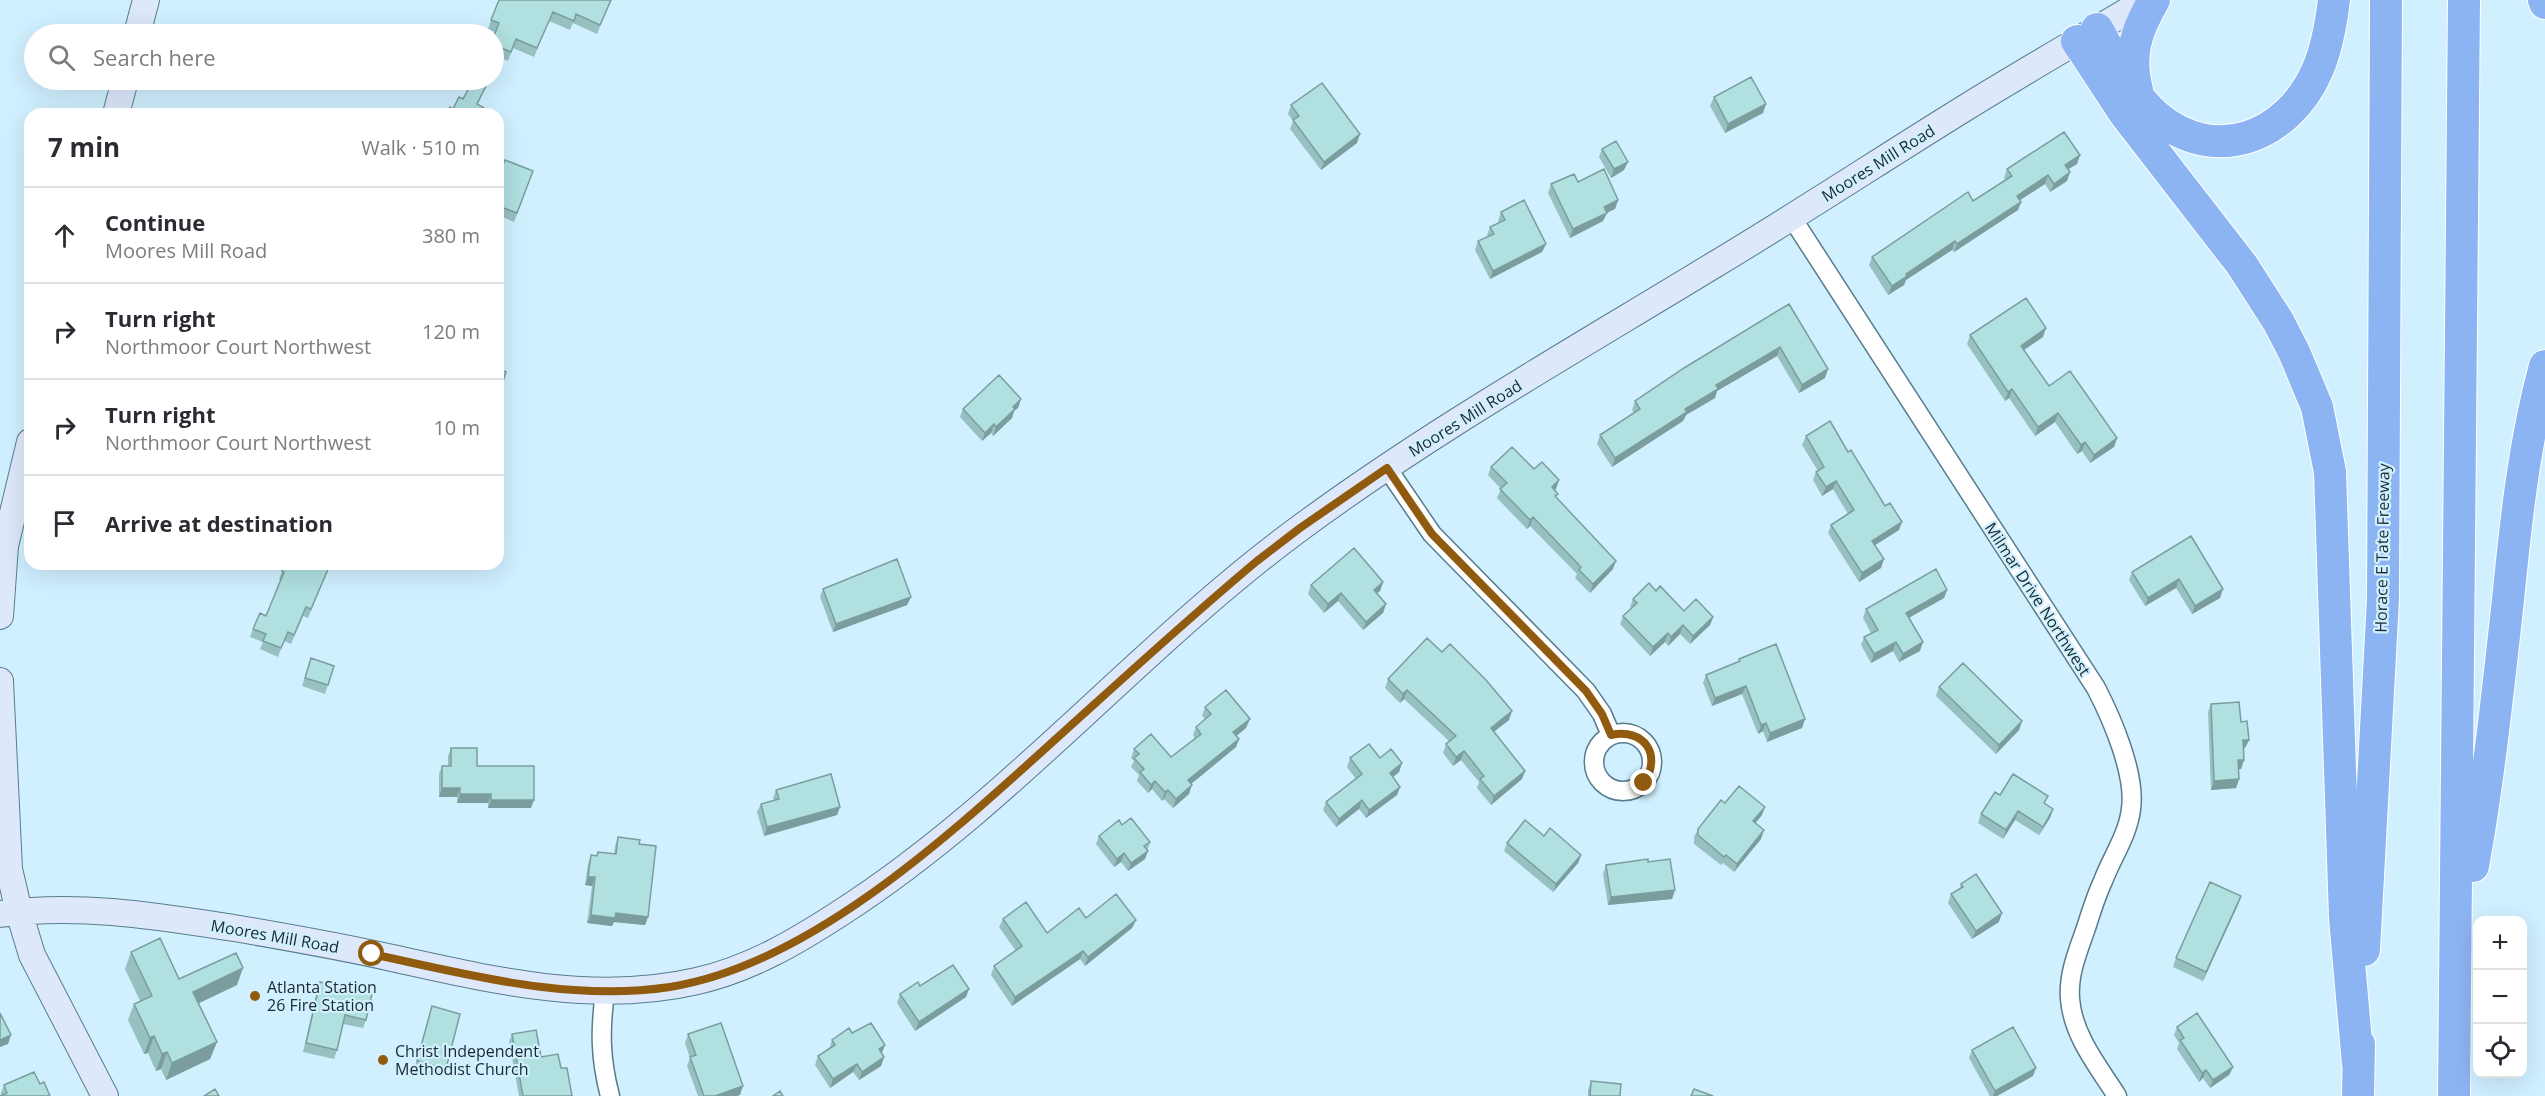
<!DOCTYPE html>
<meta charset="utf-8">
<style>
:root{--surface:#fff;--page:#f2f2f3;--text:#2b2b33;--muted:#7c7c81;--line:#e1e1e2}
body{margin:0;font-family:"Open Sans",sans-serif;background:var(--page);color:var(--text)}
.controls{position:absolute;right:18px;bottom:18px;display:grid;overflow:hidden;border-radius:12px;box-shadow:0 6px 24px #0002}
.controls button{width:54px;height:54px;display:grid;place-items:center;padding:0;border:0;border-bottom:2px solid var(--line);background:var(--surface);color:var(--text);font:30px sans-serif}
.stop{position:absolute;width:18px;height:18px;margin:-14px;border:4px solid #905b0f;border-radius:50%;background:#fff}
.stop.end{background:#905b0f;border-color:#fff;box-shadow:0 2px 6px #0008}
.list{margin:0;padding:0;list-style:none}
h2{display:flex;justify-content:space-between;align-items:center;height:78px;margin:0;padding:0 24px;font-size:26px}
h2 small{font-size:20px;font-weight:400;color:var(--muted)}
.list li{display:grid;grid-template-columns:39px 1fr auto;gap:18px;align-items:center;box-sizing:border-box;height:96px;padding:0 24px;border-top:2px solid var(--line)}
.list b{display:block;font-size:22px;white-space:nowrap}
.list p{margin:0;font-size:20px;white-space:nowrap;color:var(--muted)}
.list em{font-size:20px;font-style:normal;color:var(--muted)}
.icon{flex:none;width:33px;height:33px;fill:none;stroke:currentColor;stroke-width:2;stroke-linecap:round;stroke-linejoin:round}
.map{position:relative;flex:none;width:2545px;height:1096px;overflow:hidden}
.search{position:absolute;background:var(--surface);box-shadow:0 6px 24px #0002;left:24px;top:24px;width:480px;height:66px;display:flex;align-items:center;gap:15px;box-sizing:border-box;padding:0 21px;border-radius:33px;color:var(--muted);font-size:22px}
.panel{position:absolute;background:var(--surface);box-shadow:0 6px 24px #0002;left:24px;top:108px;width:480px;height:462px;border-radius:18px}
.map>svg:first-child{display:block}
.lines{fill:none;stroke-linecap:round;stroke-linejoin:round}
.street-casing{stroke:#577c8c;stroke-width:21}
.secondary-casing{stroke:#577c8c;stroke-width:28}
.highway-casing{stroke:#fff;stroke-width:34}
.street{stroke:#fff;stroke-width:18}
.secondary{stroke:#dde8fb;stroke-width:26}
.highway{stroke:#8db4f2;stroke-width:32}
.wall{fill:#97c1c1}
.shaded-wall{fill:#7b9d9d}
.building{fill:#b0e0e0;stroke:#7b9d9d;stroke-width:1.5}
.route{stroke:#905b0f;stroke-width:8}
.poi-dot{fill:#905b0f;stroke:#d0f0ff;stroke-width:2}
.labels{text-anchor:middle;stroke-width:4.5;stroke-linejoin:round;paint-order:stroke}
.street-label{font-size:16px;fill:#192930;stroke:#d0f0ff}
.poi-label{font-size:16px;fill:#192930;stroke:#d0f0ff;text-anchor:start}
</style>
<div class="map">
<svg width="2545" height="1096" viewBox="0 0 2545 1096">
<rect width="100%" height="100%" fill="#d0f0ff"/>
<g class="lines">
<g class="street-casing">
<path id="street" d="M1792,218L2096,688C2112,719 2136,774 2131,809C2128,835 2112,857 2103,881C2096,896 2091,912 2086,928C2078,951 2068,974 2070,999C2073,1036 2098,1066 2117,1096
M1387,468L1432,534L1586,691L1602,714L1611,735
M1594 762a29 29 0 1 1 58 0a29 29 0 1 1-58 0Z
M605,992C600,1030 600,1058 610,1096"/>
</g>
<g class="secondary-casing">
<path id="secondary" d="M137,34L146,0
M116,114L125,80
M0,616L5,546L30,442
M0,681L9,869L19,912L32,955L105,1096
M0,914C78,903 156,916 234,928C287,937 339,946 392,958C492,980 594,1005 697,981C750,969 796,942 842,912C1008,805 1137,649 1296,531C1428,433 1573,351 1714,265C1799,214 1881,160 1965,108C2025,71 2086,36 2146,0"/>
</g>
<g class="highway-casing">
<path id="highway" d="M2544,0L2545,3
M2097,29C2114,59 2130,93 2156,116C2215,166 2288,137 2317,71C2327,49 2331,24 2334,0
M2077,41L2125,114L2242,265L2278,321L2294,352L2317,407L2330,472L2345,918L2358,1064
M2137,90C2128,54 2136,31 2154,0
M2473,866C2489,778 2498,689 2508,600C2516,520 2524,443 2545,366
M2364,950L2383,599L2386,0
M2358,1096L2359,1044
M2454,1096L2464,0"/>
</g>
<use href="#street" class="street"/>
<use href="#secondary" class="secondary"/>
<use href="#highway" class="highway"/>
</g>
<path class="wall" d="M611,0L597,34L573,23L570,30L549,21L534,57L513,48L508,61L494,55V36L495,32L488,29L491,20Z
M1714,97L1763,113L1725,133L1710,106Z
M1291,105L1357,143L1321,170L1290,129L1293,121L1288,114Z
M1602,149L1624,170L1611,178L1599,157Z
M2080,155L2077,164L2068,169L2067,181L2050,192L2045,184L2020,200L2021,202L2018,210L1954,252L1952,250L1906,280L1904,285L1888,295L1869,265L1872,257L1973,201L2005,180L2004,178L2007,169Z
M533,171L514,222L498,215V178Z
M1578,182L1618,200L1615,209L1607,213L1603,221L1570,238L1548,193L1551,184Z
M1501,212L1546,244L1542,252L1490,279L1475,250L1478,241L1488,237L1487,235L1490,227L1499,223L1498,221Z
M1789,304L1825,378L1799,393L1777,356L1717,391L1715,398L1686,415L1683,421L1612,467L1597,444L1600,435L1634,413L1632,410L1635,401Z
M1970,335L2043,337L2024,350L2049,386L2117,438L2114,447L2090,463L2082,451L2077,454L2055,422L2035,436L2009,398L2005,401L1967,344Z
M1021,399L1018,408L1014,411L1012,418L993,436L991,433L982,441L960,417L963,409Z
M1806,436L1848,452L1899,530L1875,545L1881,568L1859,582L1828,533L1831,525L1848,514L1833,489L1822,496L1813,480L1816,472L1818,471L1802,445Z
M1491,467L1534,469L1556,489L1554,490L1556,497L1613,569L1590,593L1575,578L1577,574L1530,526L1527,529L1497,498L1501,489L1488,475Z
M2191,536L2220,598L2192,614L2176,588L2145,606L2129,580L2132,572Z
M285,564L329,567L308,618L303,616L291,644L284,641L278,657L260,649L263,642L250,637L253,629L266,616L281,580L279,579Z
M1383,582L1380,591L1377,593L1386,604L1383,613L1363,630L1338,601L1324,613L1308,594L1311,585Z
M823,589L911,597L907,605L833,632L820,597Z
M1947,590L1944,598L1909,618L1920,651L1899,662L1893,651L1871,663L1861,645L1864,637L1871,633L1863,618L1866,609Z
M1656,591L1684,611L1713,617L1710,625L1690,644L1680,634L1668,646L1665,642L1650,656L1620,624L1623,616L1631,608L1630,607L1633,599Z
M311,658L334,666L325,694L302,686Z
M1739,659L1805,719L1802,728L1767,742L1763,731L1758,734L1742,694L1712,706L1703,683L1706,675L1738,662Z
M1388,679L1509,720L1494,732L1525,771L1522,779L1491,805L1477,788L1479,782L1461,760L1453,766L1443,753L1446,744L1449,741L1404,699L1400,703L1385,688Z
M1939,687L2022,721L2019,730L1996,754L1936,696Z
M2211,704L2241,722L2249,740L2245,748H2244V760L2241,769H2238L2239,779L2236,788L2211,790L2208,712Z
M1205,707L1246,728L1236,736L1239,739L1236,747L1191,784L1189,794L1173,808L1164,799L1162,801L1152,789L1148,793L1137,781L1139,775L1131,767L1134,761L1131,758L1134,749L1171,757L1195,739L1193,735L1196,727L1205,719L1202,716Z
M451,748L477,766L531,808H488V803H457V797H439V774L442,766H448V756Z
M1350,758H1380L1402,763L1399,772L1393,777L1400,787L1397,795L1366,818L1359,809L1336,827L1323,810L1326,802L1356,779L1347,767Z
M776,790L840,807L837,815L764,836L757,812L761,804L774,800L773,798Z
M2000,795L2046,804L2053,809L2050,818L2039,835L2015,820L2003,839L1978,823L1981,814Z
M1725,803L1762,815L1755,823L1761,839L1734,872L1723,863L1721,865L1694,844V837L1698,829Z
M1122,825L1150,842L1145,859L1128,871L1121,862L1114,867L1096,844L1099,836Z
M1544,836L1581,855L1578,863L1553,892L1504,851L1507,843Z
M618,837L639,844L648,917L645,925L614,922L612,926L587,923L592,886L585,885L588,864L591,855L596,856L598,852L614,854L615,846Z
M1648,862L1675,890L1672,899L1608,905L1603,874L1606,865Z
M1961,884L1999,922L1972,939L1948,903L1951,894L1959,889Z
M2241,896L2203,981L2173,967L2176,958Z
M1086,918L1136,920L1132,928L1085,966L1080,959L1012,1006L991,975L994,966L1016,951L999,927L1003,919L1047,933Z
M131,952L179,979L237,985L198,1003L217,1042L210,1059L166,1080L161,1069L156,1071L148,1053L144,1054L128,1020L134,1004L140,1001L125,969Z
M320,982L366,1020L363,1028L343,1024L337,1050L334,1059L303,1052L317,991Z
M920,986L966,997L915,1031L897,1003L900,994Z
M432,1006L446,1069L442,1077L414,1070Z
M2177,1027L2233,1067L2229,1075L2210,1088L2203,1078L2199,1082L2177,1049L2179,1043L2174,1035Z
M852,1033L882,1053L884,1057L881,1066L859,1080L853,1072L830,1088L815,1065L818,1056L829,1049L832,1040Z
M512,1034L541,1057L561,1068L572,1096H519L509,1042Z
M688,1034L740,1095L736,1096H698L687,1066L690,1058L685,1043Z
M1972,1050L2033,1076L1997,1096H1990L1969,1058Z
M1591,1081L1620,1096H1588V1090Z
M40,1084L1,1095V1093L4,1085Z"/>
<path class="shaded-wall" d="M1766,104L1763,113L1725,133L1728,124Z
M1360,134L1357,143L1321,170L1324,162Z
M2080,155L2077,164L2062,173L2065,165Z
M1628,162L1624,170L1611,178L1614,169Z
M2070,172L2067,181L2050,192L2054,184Z
M2048,175L2045,184L2014,204L2017,196Z
M1618,200L1615,209L1601,215L1604,207Z
M2021,202L2018,210L1954,252L1957,244Z
M1607,213L1603,221L1570,238L1573,229Z
M1955,241L1952,250L1906,280L1904,285L1888,295L1892,286L1906,274Z
M1546,244L1542,252L1490,279L1493,271Z
M2046,328L2043,337L2018,354L2021,346Z
M1780,347L1777,356L1717,391L1715,398L1686,415L1683,421L1612,467L1615,458L1685,409L1716,385Z
M1828,369L1825,378L1799,393L1802,385Z
M2012,389L2009,398L2005,401L2008,392Z
M1021,399L1018,408L1014,411L1012,418L993,436L996,427L1013,407Z
M2058,413L2055,422L2035,436L2038,427Z
M994,424L991,433L982,441L985,433Z
M2117,438L2114,447L2090,463L2094,455Z
M2085,442L2082,451L2077,454L2081,445Z
M1559,480L1556,489L1548,496L1552,487Z
M1836,481L1833,489L1822,496L1826,487Z
M1533,517L1530,526L1527,529L1530,520Z
M1902,522L1899,530L1869,549L1872,541Z
M1884,559L1881,568L1859,582L1862,573Z
M1616,561L1613,569L1590,593L1593,584Z
M2179,579L2176,588L2145,606L2148,598Z
M1383,582L1380,591L1371,598L1374,590Z
M2223,589L2220,598L2192,614L2195,606Z
M1947,590L1944,598L1903,621L1906,613Z
M1341,593L1338,601L1324,613L1328,604Z
M911,597L907,605L833,632L836,624Z
M1386,604L1383,613L1363,630L1366,622Z
M1713,617L1710,625L1690,644L1693,636Z
M1683,625L1680,634L1668,646L1671,637Z
M1668,633L1665,642L1650,656L1653,647Z
M1896,642L1893,651L1871,663L1874,654Z
M1923,642L1920,651L1899,662L1903,654Z
M1746,686L1742,694L1712,706L1715,698Z
M1407,690L1404,699L1400,703L1403,694Z
M1512,711L1509,720L1488,736L1491,728Z
M1250,719L1246,728L1230,741L1233,732Z
M1805,719L1802,728L1767,742L1770,733Z
M2022,721L2019,730L1996,754L1999,745Z
M1766,723L1763,731L1758,734L1761,725Z
M1239,739L1236,747L1185,789L1188,780Z
M2243,740H2249L2245,748L2240,749Z
M1464,751L1461,760L1453,766L1456,757Z
M2238,760H2244L2241,769H2235Z
M1402,763L1399,772L1387,782L1390,773Z
M1525,771L1522,779L1491,805L1494,796Z
M2239,779L2236,788L2211,790L2214,781Z
M1155,781L1152,789L1148,793L1151,785Z
M1192,785L1189,794L1173,808L1176,799Z
M1400,787L1397,795L1366,818L1369,810Z
M442,788H460L457,797H439Z
M1168,790L1164,799L1162,801L1165,792Z
M460,794H491L488,803H457Z
M491,800H534L531,808H488Z
M1362,800L1359,809L1336,827L1339,819Z
M840,807L837,815L764,836L767,827Z
M1765,807L1762,815L1750,830L1753,821Z
M2053,809L2050,818L2039,835L2043,827Z
M2018,811L2015,820L2003,839L2006,830Z
M1764,830L1761,839L1734,872L1737,864Z
M1148,851L1145,859L1128,871L1131,863Z
M1124,853L1121,862L1114,867L1117,859Z
M1581,855L1578,863L1553,892L1556,884Z
M588,877H595L592,886L585,885Z
M1675,890L1672,899L1608,905L1611,897Z
M2241,896L2238,905L2203,981L2206,972Z
M616,913L648,917L645,925L614,922L612,926L587,923L591,915Z
M2002,913L1999,922L1972,939L1976,931Z
M1136,920L1132,928L1085,966L1088,957Z
M1083,951L1080,959L1012,1006L1015,997Z
M243,968L237,985L187,1009L193,992Z
M969,989L966,997L915,1031L919,1022Z
M11,1035L8,1044L0,1047V1040Z
M154,1036L148,1053L144,1054L150,1038Z
M217,1042L210,1059L166,1080L172,1063Z
M885,1045L882,1053L879,1049Z
M167,1052L161,1069L156,1071L162,1054Z
M884,1057L881,1066L859,1080L862,1072Z
M857,1064L853,1072L830,1088L833,1079Z
M2233,1067L2229,1075L2210,1088L2213,1080Z
M2036,1068L2033,1076L1997,1096H1993L1995,1091Z
M2206,1070L2203,1078L2199,1082L2202,1073Z
M743,1086L740,1095L736,1096H715Z"/>
<path class="building" d="M499,0H611L600,25L576,14L574,21L553,12L537,48L516,39L511,52L494,45V36L499,23L491,20Z
M1751,77L1766,104L1728,124L1714,97Z
M473,80H489L477,104L484,108L481,114H446L450,107L453,109L459,97L463,99Z
M1322,83L1360,134L1324,162L1293,120L1299,116L1291,105Z
M2064,132L2080,155L2065,165L2070,172L2054,184L2048,175L2017,196L2021,202L1957,244L1955,241L1906,274L1907,276L1892,286L1872,257L1968,192L1973,201L2012,176L2007,169Z
M1616,141L1628,162L1614,169L1602,149Z
M505,160L533,171L517,213L498,206V178Z
M1604,169L1618,200L1604,207L1607,213L1573,229L1551,184L1574,174L1578,182Z
M1524,200L1546,244L1493,271L1478,241L1494,234L1490,227L1505,220L1501,212Z
M2026,298L2046,328L2021,346L2049,386L2070,371L2117,438L2094,455L2085,442L2081,445L2058,413L2038,427L2012,389L2008,392L1970,335Z
M1789,304L1828,369L1802,385L1780,347L1716,385L1718,389L1685,409L1687,412L1615,458L1600,435L1640,409L1635,401L1684,368Z
M498,369L506,372L498,397Z
M999,375L1021,399L1013,407L1015,409L996,427L994,424L985,433L963,409Z
M1830,421L1848,452L1851,450L1885,506L1890,503L1902,522L1872,541L1884,559L1862,573L1831,525L1854,510L1836,481L1826,487L1816,472L1824,467L1806,436Z
M1512,447L1534,469L1542,462L1559,480L1552,487L1558,494L1555,496L1616,561L1593,584L1579,570L1581,567L1533,517L1530,520L1500,489L1507,483L1491,467Z
M2191,536L2223,589L2195,606L2179,579L2148,598L2132,572Z
M1354,548L1383,582L1374,590L1386,604L1366,622L1341,593L1328,604L1311,585Z
M897,559L911,597L836,624L823,589Z
M285,564H322L329,567L311,609L306,607L294,635L288,632L281,648L263,641L266,634L253,629L260,613L266,616L284,572L282,571Z
M1936,569L1947,590L1906,613L1923,642L1903,654L1896,642L1874,654L1864,637L1878,630L1866,609Z
M1649,583L1656,591L1660,586L1684,611L1696,599L1713,617L1693,636L1683,625L1671,637L1668,633L1653,647L1623,616L1637,603L1633,599Z
M1427,638L1442,652L1450,644L1486,680L1512,711L1491,728L1525,771L1494,796L1480,779L1484,776L1464,751L1456,757L1446,744L1456,736L1407,690L1403,694L1388,679Z
M1776,644L1805,719L1770,733L1766,723L1761,725L1746,686L1715,698L1706,675L1740,661L1739,659Z
M311,658L334,666L328,685L305,678Z
M1963,663L2022,721L1999,745L1939,687Z
M1226,690L1250,719L1233,732L1239,739L1188,780L1192,785L1176,799L1168,790L1165,792L1155,781L1151,785L1140,772L1144,769L1134,758L1139,754L1134,749L1151,734L1171,757L1201,734L1196,727L1211,714L1205,707Z
M2239,702L2241,722L2247,721L2249,740H2243L2244,760H2238L2239,779L2214,781L2211,704Z
M1369,744L1380,758L1391,749L1402,763L1390,773L1400,787L1369,810L1362,800L1339,819L1326,802L1362,774L1350,758Z
M451,748H477V766H534V800H491V794H460V788H442V766H451Z
M831,774L840,807L767,827L761,804L779,799L776,790Z
M2013,774L2048,796L2044,803L2053,809L2043,827L2018,811L2006,830L1981,814L1995,792L2000,795Z
M1739,786L1765,807L1753,821L1764,830L1737,864L1726,855L1724,857L1698,835V829L1721,800L1725,803Z
M1131,818L1150,842L1144,846L1148,851L1131,863L1124,853L1117,859L1099,836L1119,820L1122,825Z
M1525,820L1544,836L1550,828L1581,855L1556,884L1507,843Z
M618,837L640,840L639,844L656,846L648,917L616,913L615,918L591,915L595,877H588L591,855L597,856L598,852L616,854Z
M1648,859V862L1670,859L1675,890L1611,897L1606,865Z
M1976,874L2002,913L1976,931L1951,894L1963,887L1961,884Z
M2210,882L2241,896L2206,972L2176,958Z
M1116,894L1136,920L1088,957L1083,951L1015,997L994,966L1022,946L1003,919L1026,902L1047,933L1079,908L1086,918Z
M160,938L179,979L236,953L243,968L193,992L217,1042L172,1063L167,1052L162,1054L154,1036L150,1038L134,1004L152,996L131,952Z
M953,965L969,989L919,1022L900,994L918,982L920,986Z
M320,982L372,994L366,1020L345,1015L337,1050L306,1043Z
M432,1006L460,1014L446,1069L417,1061Z
M0,1013L11,1035L0,1040Z
M2197,1013L2233,1067L2213,1080L2206,1070L2202,1073L2180,1040L2184,1038L2177,1027Z
M721,1023L743,1086L715,1096H704L690,1057L696,1055L688,1034Z
M871,1023L885,1045L879,1049L884,1057L862,1072L857,1064L833,1079L818,1056L835,1045L832,1040L849,1028L852,1033Z
M2013,1027L2036,1068L1995,1091L1972,1050Z
M536,1030L541,1057L558,1054L561,1068H567L572,1096H523L512,1034Z
M34,1072L40,1084L44,1082L50,1096H0L7,1093L4,1085Z
M1591,1081L1621,1084L1620,1096H1590Z
M215,1089L219,1096H204Z
M1694,1089L1713,1096H1691Z
M780,1091L783,1096H773Z"/>
<g class="lines">
<path class="route" d="M372,954C470,975 569,1002 670,987C808,965 945,839 1047,747C1116,685 1185,621 1257,561L1300,528L1387,468L1432,534L1586,691L1602,714L1611,735C1645,728 1662,755 1644,783"/>
</g>
<g class="poi-dot">
<circle cx="255" cy="996" r="6"/>
<circle cx="383" cy="1060" r="6"/>
</g>
<g class="labels">
<g class="street-label">
<text transform="translate(1878 163) rotate(-32)" y="6">Moores Mill Road</text>
<text transform="translate(1465 418) rotate(-32)" y="6">Moores Mill Road</text>
<text transform="translate(2382 548) rotate(-89)" y="6">Horace E Tate Freeway</text>
<text transform="translate(2038 599) rotate(57)" y="6">Milmar Drive Northwest</text>
<text transform="translate(275 936) rotate(10)" y="6">Moores Mill Road</text>
</g>
<g class="poi-label">
<text x="267" y="993">Atlanta Station<tspan x="267" dy="18">26 Fire Station</tspan></text>
<text x="395" y="1057">Christ Independent<tspan x="395" dy="18">Methodist Church</tspan></text>
</g>
</g>
</svg>
<div class="controls">
<button>+</button>
<button>−</button>
<button><svg class="icon" aria-label="locate" viewBox="0 0 24 24"><circle cx="12" cy="12" r="6"/><path d="M12 2v4M12 18v4M2 12h4M18 12h4"/></svg></button>
</div>
<div class="stop" style="left:372px;top:954px"></div>
<div class="stop end" style="left:1644px;top:783px"></div>
<div class="search"><svg class="icon" aria-label="search" viewBox="0 0 24 24"><circle cx="10" cy="10" r="6"/><path d="M15 15l6 6"/></svg>Search here</div>
<section class="panel">
<h2>7 min<small>Walk · 510 m</small></h2>
<ul class="list">
<li><svg class="icon" aria-label="ahead" viewBox="0 0 24 24"><path d="M12 20V5M6 11l6-6 6 6"/></svg><div><b>Continue</b><p>Moores Mill Road</p></div><em>380 m</em></li>
<li><svg class="icon" aria-label="right" viewBox="0 0 24 24"><path d="M7 20v-9h11M14 6l5 5-5 5"/></svg><div><b>Turn right</b><p>Northmoor Court Northwest</p></div><em>120 m</em></li>
<li><svg class="icon" aria-label="right" viewBox="0 0 24 24"><path d="M7 20v-9h11M14 6l5 5-5 5"/></svg><div><b>Turn right</b><p>Northmoor Court Northwest</p></div><em>10 m</em></li>
<li><svg class="icon" aria-label="arrive" viewBox="0 0 24 24"><path d="M6 21V4h12l-3 4 3 4H6"/></svg><div><b>Arrive at destination</b></div></li>
</ul>
</section>
</div>
